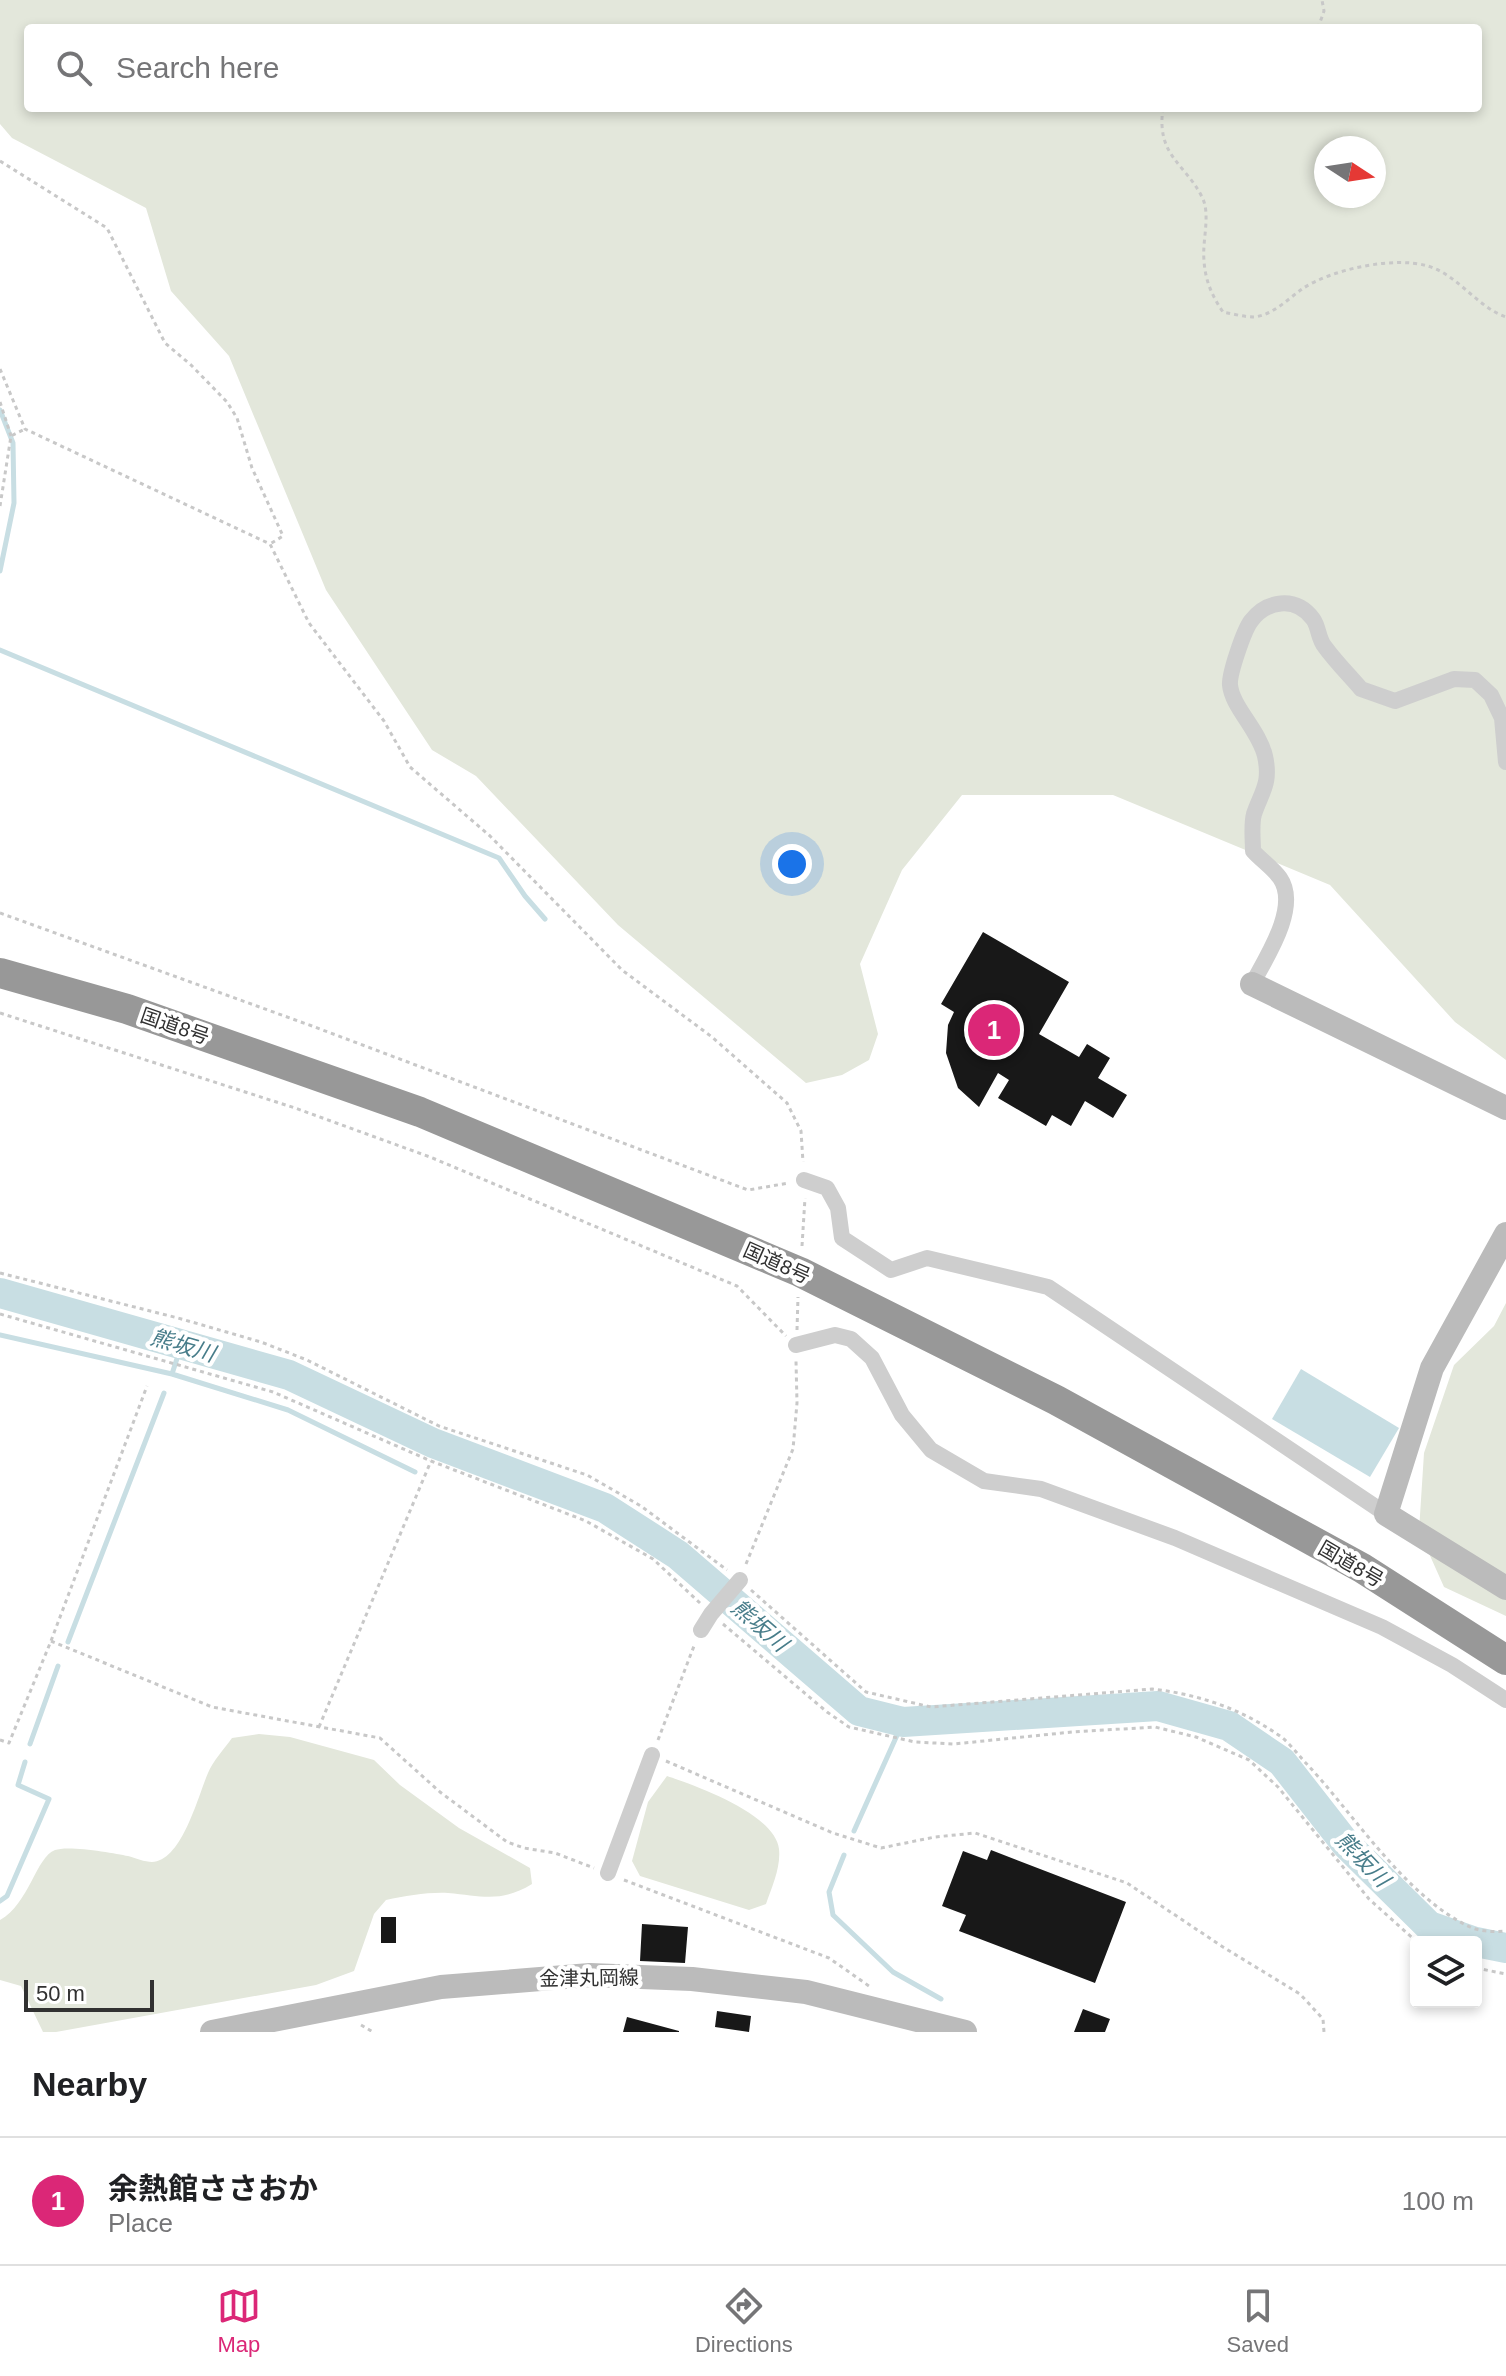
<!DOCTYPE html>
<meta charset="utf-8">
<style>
:root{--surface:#fff;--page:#f6f6f6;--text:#202124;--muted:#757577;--line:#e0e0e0;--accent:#db2777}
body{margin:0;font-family:Arial,"Noto Sans JP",sans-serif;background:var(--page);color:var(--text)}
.controls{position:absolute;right:24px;bottom:24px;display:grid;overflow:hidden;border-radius:8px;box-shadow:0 4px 12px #0003}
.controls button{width:72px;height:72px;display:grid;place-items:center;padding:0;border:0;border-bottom:2px solid var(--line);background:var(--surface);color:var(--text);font:40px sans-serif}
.compass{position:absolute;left:1314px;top:136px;width:72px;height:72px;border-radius:50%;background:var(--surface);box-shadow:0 4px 12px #0003;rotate:102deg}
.scale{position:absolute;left:24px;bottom:20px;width:130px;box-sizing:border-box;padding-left:8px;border:4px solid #313131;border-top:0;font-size:22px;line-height:28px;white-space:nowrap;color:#313131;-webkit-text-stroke:6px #fff;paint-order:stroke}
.you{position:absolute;left:792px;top:864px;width:28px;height:28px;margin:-20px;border:6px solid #fff;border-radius:50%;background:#1a73e8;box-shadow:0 0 0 12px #1a73e833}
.badge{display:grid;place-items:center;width:52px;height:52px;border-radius:50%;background:var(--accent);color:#fff;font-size:26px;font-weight:700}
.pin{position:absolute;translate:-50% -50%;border:4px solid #fff;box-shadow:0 2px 8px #0006}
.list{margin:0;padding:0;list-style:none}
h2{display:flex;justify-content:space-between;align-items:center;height:104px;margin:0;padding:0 32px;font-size:34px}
h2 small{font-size:26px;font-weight:400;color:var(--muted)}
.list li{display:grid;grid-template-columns:52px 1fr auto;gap:24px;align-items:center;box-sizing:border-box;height:128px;padding:0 32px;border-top:2px solid var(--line)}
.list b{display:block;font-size:30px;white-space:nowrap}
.list p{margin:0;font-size:26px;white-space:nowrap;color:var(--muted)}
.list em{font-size:26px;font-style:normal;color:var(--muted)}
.icon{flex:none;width:44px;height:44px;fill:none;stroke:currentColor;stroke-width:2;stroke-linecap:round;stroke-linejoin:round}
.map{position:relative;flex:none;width:1506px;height:2032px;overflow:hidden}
.search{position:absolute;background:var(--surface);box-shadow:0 4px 12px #0003;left:24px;right:24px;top:24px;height:88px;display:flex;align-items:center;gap:20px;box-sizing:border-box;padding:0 28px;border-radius:8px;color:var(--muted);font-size:30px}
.sheet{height:232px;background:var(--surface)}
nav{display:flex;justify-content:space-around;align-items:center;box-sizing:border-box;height:112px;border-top:2px solid var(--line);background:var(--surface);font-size:22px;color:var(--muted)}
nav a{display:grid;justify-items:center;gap:4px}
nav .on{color:var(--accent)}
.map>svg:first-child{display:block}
.green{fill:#e3e7db;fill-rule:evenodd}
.water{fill:#c8dee3}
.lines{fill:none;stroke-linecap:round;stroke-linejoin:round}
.stream{stroke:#c8dee3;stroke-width:5}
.river{stroke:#c8dee3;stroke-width:30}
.building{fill:#181818}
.path{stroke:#c8c8c8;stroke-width:3;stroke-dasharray:4 4;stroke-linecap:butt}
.street{stroke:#cecece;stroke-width:16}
.secondary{stroke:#bbb;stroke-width:24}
.highway{stroke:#989898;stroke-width:30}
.labels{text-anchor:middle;stroke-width:8;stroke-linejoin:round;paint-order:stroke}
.street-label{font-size:20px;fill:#313131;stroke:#fff}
.water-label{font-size:22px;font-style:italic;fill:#487d8a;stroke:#fff}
</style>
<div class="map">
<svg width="1506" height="2032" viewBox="0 0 1506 2032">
<rect width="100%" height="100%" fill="#fff"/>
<path class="green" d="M0,0H1506V1060L1455,1022L1330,885L1113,795H962L902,870L860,964L878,1034L869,1060L842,1075L806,1083L618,925L476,776L432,750L326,590L229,356L171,291L146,208L12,138L0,124ZM28,28H1478V108H28ZM1326,148H1374V196H1326Z
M1506,1303V1616L1444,1587L1419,1531L1424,1453L1454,1365L1494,1326Z
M259,1734L290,1737L374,1760L400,1785L459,1828L530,1868L532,1884C501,1903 482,1896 448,1893C428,1892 406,1896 386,1900L374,1914L354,1971L316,1985L56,2032H43L21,1986L0,1980V1920C29,1904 36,1857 55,1850C68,1845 114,1853 128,1856C135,1858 145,1862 152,1862C182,1861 198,1796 208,1773C213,1761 224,1749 232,1738Z
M667,1776C697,1786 775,1814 779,1849C781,1867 772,1887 766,1904L749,1910L640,1876L632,1861L648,1802Z"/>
<path class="water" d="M1301,1369L1399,1428L1370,1477L1272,1419Z"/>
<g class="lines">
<path class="stream" d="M0,410L13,443L14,503L0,571
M0,650L499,858L525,896L545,919
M0,1335L172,1374L288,1410L415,1472
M172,1374L182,1343
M68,1642L164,1393
M30,1744L58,1666
M854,1831L903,1722
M844,1855L829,1892L833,1915L893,1972L941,1999
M0,1901L7,1896L49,1799L18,1785L25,1762"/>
<path class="river" d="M0,1293L289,1375L433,1443L605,1508L678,1555L859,1711L903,1722L1158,1706L1229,1726L1282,1762L1346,1844L1429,1926L1475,1942
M1476,1942L1506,1948"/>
</g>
<path class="building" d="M983,932L1069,982L1039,1034L1079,1057L1087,1044L1110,1058L1098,1078L1127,1095L1113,1118L1085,1101L1071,1126L1052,1115L1046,1126L998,1098L1009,1080L998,1073L979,1107L958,1088L946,1053L948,1025L954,1012L941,1004Z
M991,1850L1126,1902L1095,1983L959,1931L966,1915L942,1906L963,1851L987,1860Z
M381,1917H396V1943H381Z
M642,1924L688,1927L685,1963L640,1961Z
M1083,2009L1110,2019L1105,2032H1074Z
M717,2011L751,2016L749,2032L715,2027Z
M627,2017L679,2031V2032H623Z"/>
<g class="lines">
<path class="path" d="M1318,28L1324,11L1322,0
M1163,108C1156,156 1185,163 1202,197C1211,214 1202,241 1204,260C1205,280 1212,296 1223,312C1233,314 1245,317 1254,317C1273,315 1288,299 1302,289C1332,269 1394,256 1428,266C1458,275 1477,307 1506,317
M0,161L107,228L165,343L191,365L227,402L237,418L252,468L283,536L270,544
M0,369L25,429L270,544L309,623L384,721L410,767L490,836L622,970L712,1037L787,1103L801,1131L803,1162
M0,402L11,436
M0,506L11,436L25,429
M0,913L312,1026L748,1190L789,1183
M0,1013L295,1108L430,1157L737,1286L786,1336
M802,1246L805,1198
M0,1273L178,1318L261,1342L307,1360L439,1426L587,1475L641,1506L727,1570
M0,1314L273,1392L431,1461L586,1521L653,1559L700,1603
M797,1330L798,1297
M746,1564L793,1449L797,1403L796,1361
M751,1590L866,1692L931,1707L1152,1689C1197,1694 1239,1708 1277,1734C1287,1740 1295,1751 1303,1760C1353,1812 1404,1896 1470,1927C1481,1932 1495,1932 1506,1931
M723,1624L827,1712L849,1727L915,1742L954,1744L1072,1732L1155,1727L1196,1737L1249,1760L1278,1787L1369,1899L1417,1942
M51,1641L212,1707L380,1738L440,1792L507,1842L524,1848L555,1853L594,1868
M319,1727L431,1461
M0,1740L9,1743L51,1641L147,1386
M658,1740L694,1646
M666,1761L833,1833L881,1848L935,1837L975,1833L1127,1883L1223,1947L1300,1994L1323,2019L1324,2032
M624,1880L829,1958L869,1986
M1476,1968L1506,1974
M361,2025L373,2032"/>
<path class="street" d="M1252,984C1266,958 1300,907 1280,878C1273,868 1261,860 1253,851C1253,840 1251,825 1254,814C1262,791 1271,783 1265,756C1259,730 1232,707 1230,685C1229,674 1244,630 1251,621C1266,601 1295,595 1313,619C1319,627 1318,639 1325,647C1336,662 1349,675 1361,689L1395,701L1454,679L1475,680L1491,695L1502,718L1506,762
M804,1180L827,1188L838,1208L842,1238L891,1270L927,1258L1048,1287L1386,1514
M796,1345L835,1335L851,1339L872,1358L902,1415L931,1450L984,1481L1041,1489L1175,1538L1382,1627L1452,1665L1506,1700
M701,1630L711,1614L740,1580
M608,1873L652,1755"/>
<path class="secondary" d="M1252,984L1506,1108
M1506,1234L1432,1368L1386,1514L1506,1588
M212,2032L441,1987L590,1975L692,1979L806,1992L965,2032"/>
<path class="highway" d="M0,973L127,1009L420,1112L800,1272L1056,1400L1362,1568L1506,1660"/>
</g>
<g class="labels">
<g class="street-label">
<text transform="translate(175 1026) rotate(19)" y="7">国道8号</text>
<text transform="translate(777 1263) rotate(24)" y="7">国道8号</text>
<text transform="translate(1351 1564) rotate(30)" y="7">国道8号</text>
<text transform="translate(589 1978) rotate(-1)" y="7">金津丸岡線</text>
</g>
<g class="water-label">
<text transform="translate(183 1345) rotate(16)" y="8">熊坂川</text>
<text transform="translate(760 1625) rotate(41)" y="8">熊坂川</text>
<text transform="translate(1363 1859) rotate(46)" y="8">熊坂川</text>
</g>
</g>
</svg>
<div class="controls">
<button><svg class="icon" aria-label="layers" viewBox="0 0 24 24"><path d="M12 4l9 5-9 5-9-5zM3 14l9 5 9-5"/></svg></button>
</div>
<svg class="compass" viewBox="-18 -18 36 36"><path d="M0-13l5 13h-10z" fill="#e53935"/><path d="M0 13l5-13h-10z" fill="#757577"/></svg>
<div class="scale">50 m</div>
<div class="you"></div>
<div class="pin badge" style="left:994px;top:1030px">1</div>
<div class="search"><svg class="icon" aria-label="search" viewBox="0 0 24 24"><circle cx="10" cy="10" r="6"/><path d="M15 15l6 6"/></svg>Search here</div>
</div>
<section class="sheet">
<h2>Nearby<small></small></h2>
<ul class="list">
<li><span class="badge">1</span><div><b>余熱館ささおか</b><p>Place</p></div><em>100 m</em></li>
</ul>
</section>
<nav>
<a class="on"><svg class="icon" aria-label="map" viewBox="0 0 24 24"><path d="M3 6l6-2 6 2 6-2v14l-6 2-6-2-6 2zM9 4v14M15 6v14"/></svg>Map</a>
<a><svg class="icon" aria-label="directions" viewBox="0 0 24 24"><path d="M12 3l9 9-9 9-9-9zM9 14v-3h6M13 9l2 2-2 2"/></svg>Directions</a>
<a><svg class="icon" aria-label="saved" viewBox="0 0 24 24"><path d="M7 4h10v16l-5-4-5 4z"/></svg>Saved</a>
</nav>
